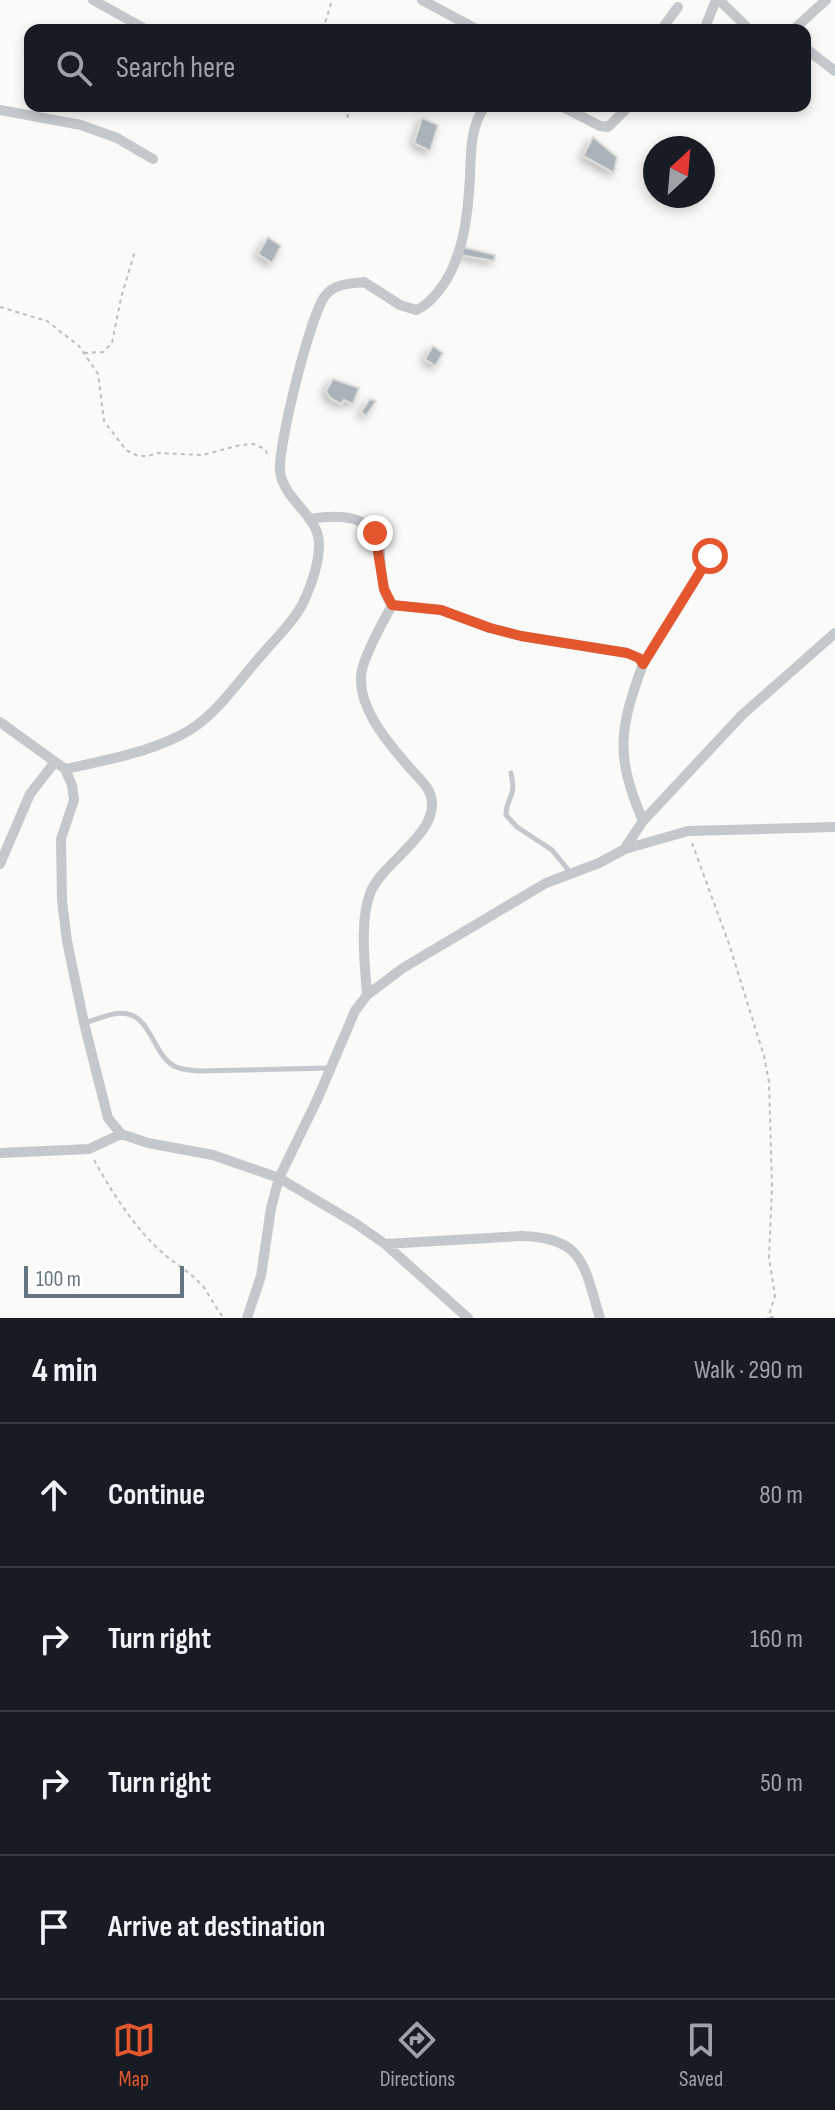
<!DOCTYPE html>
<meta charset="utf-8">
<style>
:root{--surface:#171b24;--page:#242831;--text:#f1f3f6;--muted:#9ea1a6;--line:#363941;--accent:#e4572e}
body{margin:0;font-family:"Sofia Sans Condensed",sans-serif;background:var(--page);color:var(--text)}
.compass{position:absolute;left:643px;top:136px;width:72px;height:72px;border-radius:50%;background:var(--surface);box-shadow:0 4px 12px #0003;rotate:26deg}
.scale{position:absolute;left:24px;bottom:20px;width:160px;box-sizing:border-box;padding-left:8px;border:4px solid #657683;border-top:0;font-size:22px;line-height:28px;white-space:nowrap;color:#657683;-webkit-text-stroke:6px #fff;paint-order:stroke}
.stop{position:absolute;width:24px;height:24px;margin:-18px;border:6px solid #e4572e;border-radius:50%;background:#fff}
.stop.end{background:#e4572e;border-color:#fff;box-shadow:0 2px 8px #0008}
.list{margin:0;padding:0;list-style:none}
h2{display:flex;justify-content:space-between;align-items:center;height:104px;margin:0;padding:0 32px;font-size:34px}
h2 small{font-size:26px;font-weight:400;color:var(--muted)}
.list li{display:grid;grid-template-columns:52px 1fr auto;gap:24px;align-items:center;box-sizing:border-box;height:144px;padding:0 32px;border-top:2px solid var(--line)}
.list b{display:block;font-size:30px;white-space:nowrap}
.list em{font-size:26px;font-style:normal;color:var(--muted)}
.icon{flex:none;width:44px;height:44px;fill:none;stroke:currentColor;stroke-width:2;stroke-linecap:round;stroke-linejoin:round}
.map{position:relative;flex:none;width:835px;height:1318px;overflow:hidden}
.search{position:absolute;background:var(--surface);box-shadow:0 4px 12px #0003;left:24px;right:24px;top:24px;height:88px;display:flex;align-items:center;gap:20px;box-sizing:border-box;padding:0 28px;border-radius:16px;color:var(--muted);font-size:30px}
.sheet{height:680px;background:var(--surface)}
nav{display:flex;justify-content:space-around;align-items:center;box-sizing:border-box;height:112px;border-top:2px solid var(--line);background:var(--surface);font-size:22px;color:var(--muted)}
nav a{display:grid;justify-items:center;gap:4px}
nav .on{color:var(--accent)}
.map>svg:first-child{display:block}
.building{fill:#aab3b9;stroke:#dcdcda;stroke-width:2;filter:url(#shadow)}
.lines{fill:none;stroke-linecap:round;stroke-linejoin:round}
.path{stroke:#bbbfc2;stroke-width:2;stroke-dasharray:4 4;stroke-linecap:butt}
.lane{stroke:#c3c8cc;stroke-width:5}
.street{stroke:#c3c8cc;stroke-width:10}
.route{stroke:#e4572e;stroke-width:10}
</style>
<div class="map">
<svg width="835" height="1318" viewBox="0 0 835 1318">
<defs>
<filter id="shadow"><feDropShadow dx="-3.5" dy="3.5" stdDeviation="4" flood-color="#0004"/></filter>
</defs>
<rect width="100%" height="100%" fill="#fafaf8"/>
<path class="building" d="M422,118L438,125L430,151L414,143Z
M593,137L617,157L614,173L583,156Z
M268,237L281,246L272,263L258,254Z
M463,247L495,255L494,261L460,255Z
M433,346L443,353L435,366L425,359Z
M333,379L359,388L353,404L344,400L341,404L330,398L326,391Z
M370,399L376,401L366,416L361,412Z"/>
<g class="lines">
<path class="path" d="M323,30L332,0
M347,106L348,121
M385,106L394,109
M0,307L47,321L79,346L98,374L104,421L126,450L138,456H148L157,453L203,455L240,445L253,444L265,449L269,458
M84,353L103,352L112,343L121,298L135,251
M650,654L710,556
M692,843L729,944L764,1056L769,1082L772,1187L769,1258L775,1296L768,1318
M94,1160C113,1194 135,1229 165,1255C176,1264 189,1272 199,1282C209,1292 214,1307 224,1318
M770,1317L777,1318"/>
<path class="lane" d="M511,773C517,799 506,796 506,815L517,827L552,850L570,872
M85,1023C98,1019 114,1011 128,1014C151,1019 154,1055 174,1066C181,1070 190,1070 199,1071L330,1068"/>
<path class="street" d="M93,0L147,30
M422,0L478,30
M719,0L750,30
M661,30L678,7
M704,30L716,0
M793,30L826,0
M805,48L835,71
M561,106L600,126L608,127L629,106
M0,110L81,125L117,138L153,159
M309,519C329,516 360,513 374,532C381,542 380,558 381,569C383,583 383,594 392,605L441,610L490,628L521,636L627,653L639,658L643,664C619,730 615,755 643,821
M0,722L65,769L72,785L74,800L61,839L62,901L67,941L84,1023L108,1118L121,1134L148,1143L213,1155L279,1178L355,1223L385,1244L468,1318
M65,769C103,761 146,753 181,735C217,717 239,679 266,650C279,635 294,621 303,603C311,586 319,563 319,544C319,515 283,500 280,471C278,445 310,316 325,296C334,283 350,284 364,282L400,305L416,310C427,306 436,295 443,285C464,255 468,213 470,177C471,152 470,127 485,106
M625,848L643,821L742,715L835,633
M0,864L30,794L55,762
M367,995C365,965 359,919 371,891C384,862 434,836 432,802C431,787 418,778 409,767C387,742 352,701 363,666C370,644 382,624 392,605
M0,1153L89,1149L121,1134
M385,1244L521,1236C585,1237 584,1267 600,1318
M247,1318L261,1276L271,1208L279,1178L317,1100L355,1011L367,995L403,968L546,883L599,863L625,849L688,831L835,827"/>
</g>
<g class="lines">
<path class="route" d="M375,533L384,589L392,605L441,610L490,628L521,636L627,653L639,658L643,664L710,556"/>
</g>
</svg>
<svg class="compass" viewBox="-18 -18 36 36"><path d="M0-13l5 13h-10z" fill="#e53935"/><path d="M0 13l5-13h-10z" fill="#9ea1a6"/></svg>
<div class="scale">100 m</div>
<div class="stop" style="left:710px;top:556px"></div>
<div class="stop end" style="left:375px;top:533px"></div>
<div class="search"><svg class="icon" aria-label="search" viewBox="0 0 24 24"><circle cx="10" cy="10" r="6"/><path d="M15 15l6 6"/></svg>Search here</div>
</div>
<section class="sheet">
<h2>4 min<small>Walk · 290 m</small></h2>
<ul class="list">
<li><svg class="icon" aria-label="ahead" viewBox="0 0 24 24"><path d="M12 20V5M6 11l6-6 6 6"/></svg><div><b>Continue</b></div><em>80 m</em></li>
<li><svg class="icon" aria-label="right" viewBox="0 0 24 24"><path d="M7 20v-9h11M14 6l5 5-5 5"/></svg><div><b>Turn right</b></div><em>160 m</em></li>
<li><svg class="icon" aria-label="right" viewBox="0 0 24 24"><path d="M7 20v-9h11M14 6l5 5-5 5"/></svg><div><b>Turn right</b></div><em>50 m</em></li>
<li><svg class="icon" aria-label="arrive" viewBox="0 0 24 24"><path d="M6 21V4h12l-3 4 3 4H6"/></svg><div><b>Arrive at destination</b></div></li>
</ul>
</section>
<nav>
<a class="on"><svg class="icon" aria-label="map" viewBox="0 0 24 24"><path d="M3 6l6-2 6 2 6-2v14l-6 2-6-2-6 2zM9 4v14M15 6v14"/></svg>Map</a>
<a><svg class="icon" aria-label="directions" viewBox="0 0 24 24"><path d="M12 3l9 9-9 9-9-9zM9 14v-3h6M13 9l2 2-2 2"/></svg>Directions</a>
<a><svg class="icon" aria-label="saved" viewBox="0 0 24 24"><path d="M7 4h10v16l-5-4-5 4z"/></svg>Saved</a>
</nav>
